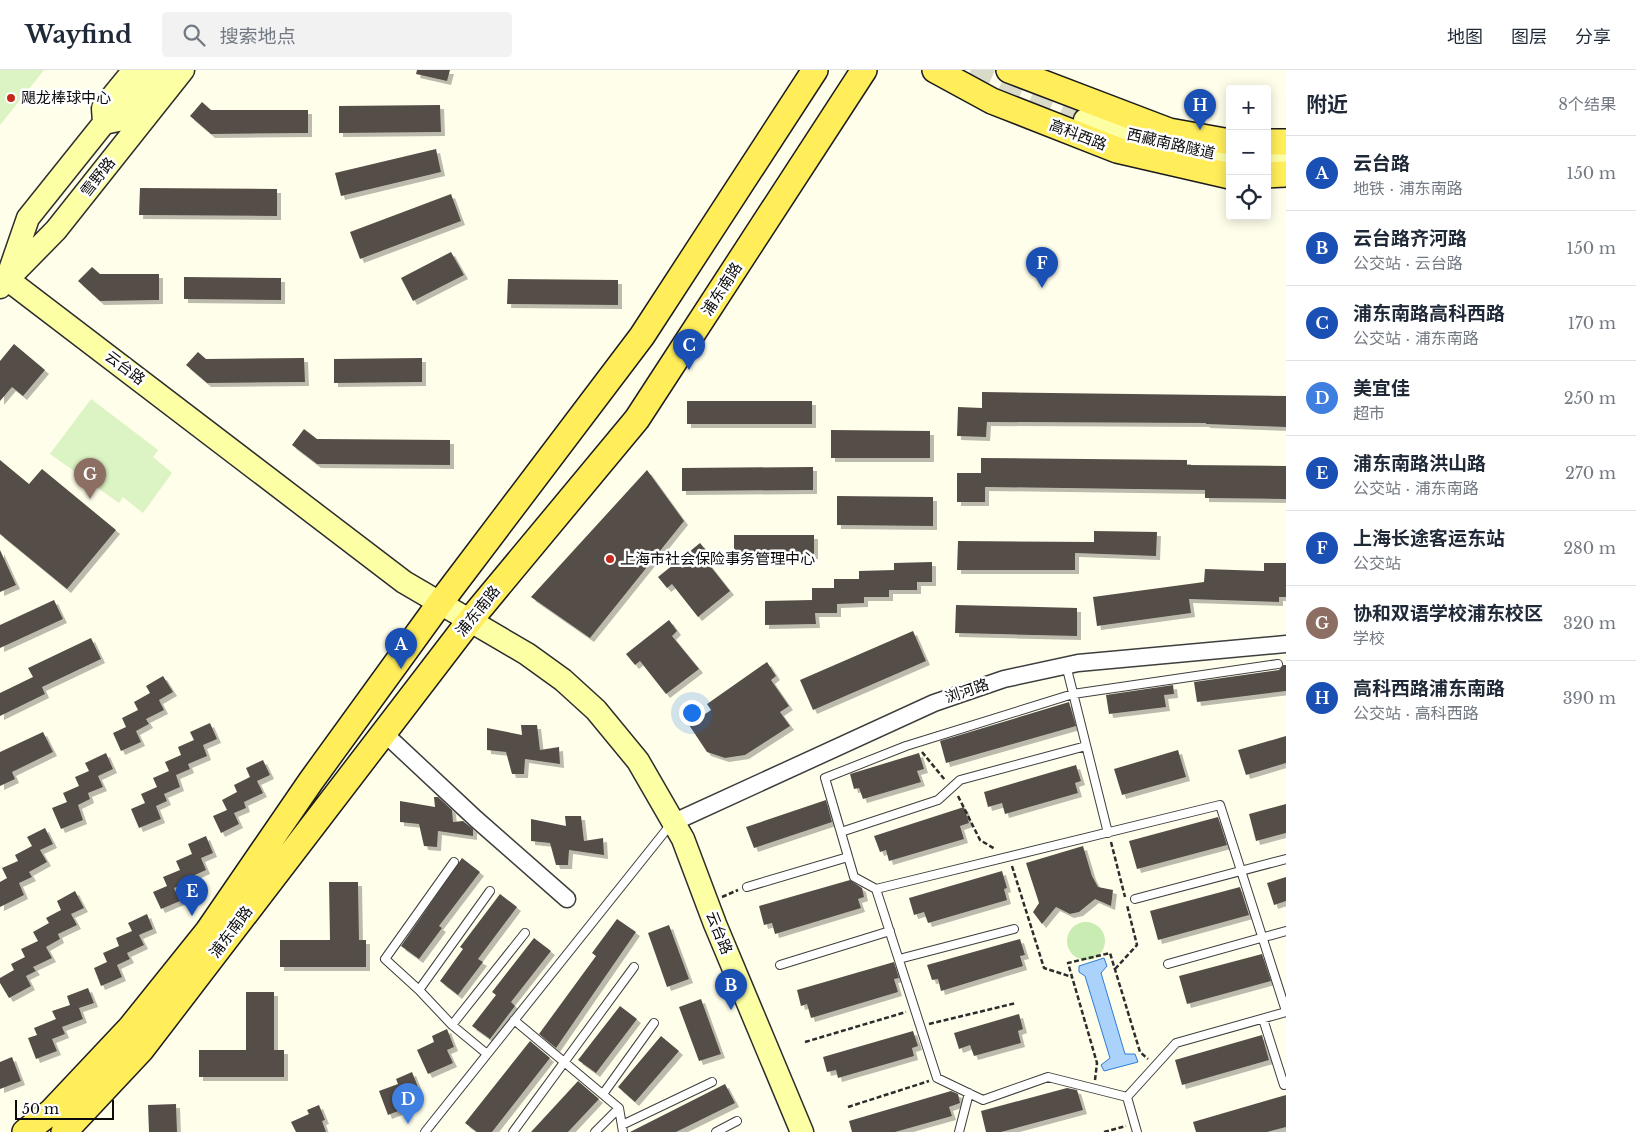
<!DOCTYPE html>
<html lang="zh">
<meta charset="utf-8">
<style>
:root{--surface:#fff;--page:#f2f2f3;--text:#1f2937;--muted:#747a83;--line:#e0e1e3;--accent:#2563eb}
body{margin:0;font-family:"Libre Baskerville","Noto Sans SC",serif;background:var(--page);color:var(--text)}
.controls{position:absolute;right:15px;top:15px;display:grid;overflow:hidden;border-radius:5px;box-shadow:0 2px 12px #0003}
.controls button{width:45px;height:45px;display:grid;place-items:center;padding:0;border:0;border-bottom:1px solid var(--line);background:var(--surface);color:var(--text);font:25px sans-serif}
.scale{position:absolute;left:15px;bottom:12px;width:99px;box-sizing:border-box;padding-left:5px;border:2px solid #0b0b0b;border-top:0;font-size:14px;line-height:18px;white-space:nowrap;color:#0b0b0b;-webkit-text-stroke:4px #fff;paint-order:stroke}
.you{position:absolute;left:691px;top:642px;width:18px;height:18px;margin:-12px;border:4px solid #fff;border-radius:50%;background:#1a73e8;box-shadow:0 0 0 8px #1a73e833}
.badge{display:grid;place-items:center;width:32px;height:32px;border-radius:50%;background:var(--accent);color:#fff;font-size:16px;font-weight:700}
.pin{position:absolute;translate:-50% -41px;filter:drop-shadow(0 1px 2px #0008)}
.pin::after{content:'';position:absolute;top:26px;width:18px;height:15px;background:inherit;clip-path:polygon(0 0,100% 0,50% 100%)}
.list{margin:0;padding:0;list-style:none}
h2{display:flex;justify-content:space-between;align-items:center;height:65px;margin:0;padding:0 20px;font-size:21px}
h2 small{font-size:16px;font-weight:400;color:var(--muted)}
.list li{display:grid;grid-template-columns:32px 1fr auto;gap:15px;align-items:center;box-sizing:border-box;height:75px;padding:0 20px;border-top:1px solid var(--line)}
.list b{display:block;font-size:19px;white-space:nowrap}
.list p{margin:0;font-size:16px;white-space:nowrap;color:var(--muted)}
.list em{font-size:16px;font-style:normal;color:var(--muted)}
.icon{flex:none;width:28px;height:28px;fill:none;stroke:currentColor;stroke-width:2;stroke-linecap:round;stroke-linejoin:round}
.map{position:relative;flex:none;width:1286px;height:1062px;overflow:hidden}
header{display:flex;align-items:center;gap:30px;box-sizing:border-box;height:70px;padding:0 25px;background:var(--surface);border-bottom:1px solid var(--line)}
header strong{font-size:24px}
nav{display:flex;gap:28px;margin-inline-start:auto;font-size:18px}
.search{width:350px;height:45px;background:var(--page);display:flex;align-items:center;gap:12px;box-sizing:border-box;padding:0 18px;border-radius:5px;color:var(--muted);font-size:19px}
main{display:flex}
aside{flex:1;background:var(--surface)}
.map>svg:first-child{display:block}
.green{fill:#c8ecb1}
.pitch{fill:#dcf3c3}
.water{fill:#aad2fb;stroke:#2c7cd7}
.building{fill:#554e47;filter:url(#shadow)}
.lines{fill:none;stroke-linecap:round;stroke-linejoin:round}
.secondary-tunnel{stroke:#dadac9;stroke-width:22;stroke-dasharray:22 11;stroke-linecap:butt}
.lane-casing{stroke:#3e3e3e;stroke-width:10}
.street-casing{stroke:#3e3e3e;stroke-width:19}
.secondary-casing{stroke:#2d2d2d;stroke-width:25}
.primary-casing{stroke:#1c1c1c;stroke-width:28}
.path{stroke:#2d2d2d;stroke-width:2.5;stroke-dasharray:5 2.5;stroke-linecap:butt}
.lane{stroke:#fff;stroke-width:8}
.street{stroke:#fff;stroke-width:16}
.secondary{stroke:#fdffa5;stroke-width:22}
.primary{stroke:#ffed5a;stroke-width:25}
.poi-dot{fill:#c5291a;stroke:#fff;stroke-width:2}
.labels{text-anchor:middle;stroke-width:5;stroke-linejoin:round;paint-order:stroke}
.poi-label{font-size:15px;fill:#0b0b0b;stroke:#fff;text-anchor:start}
.street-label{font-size:15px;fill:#0b0b0b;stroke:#fff}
</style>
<header>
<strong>Wayfind</strong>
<div class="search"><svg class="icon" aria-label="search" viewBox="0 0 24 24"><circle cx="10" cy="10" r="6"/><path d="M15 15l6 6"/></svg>搜索地点</div>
<nav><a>地图</a><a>图层</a><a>分享</a></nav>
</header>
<main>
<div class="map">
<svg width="1286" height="1062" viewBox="0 0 1286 1062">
<defs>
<filter id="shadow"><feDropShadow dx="4" dy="4" stdDeviation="0" flood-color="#0004"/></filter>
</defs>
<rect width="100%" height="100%" fill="#fffeea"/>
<path class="green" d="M1067 871a19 19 0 1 1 38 0a19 19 0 1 1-38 0Z"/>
<path class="pitch" d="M0,0H44L0,55Z
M91,329L158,380L153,387L172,403L143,443L123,427L119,433L50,384Z"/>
<path class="water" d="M1104,888L1107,896L1101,903L1125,984H1135L1138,992L1104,1001L1101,995L1110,988L1085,906L1079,902V896Z"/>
<path class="building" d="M417,0H450L447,11L416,4Z
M202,32L211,40H308V63L211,64L190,46Z
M440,35L441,62L339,63V36Z
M436,79L441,102L341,126L335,103Z
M140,118L277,119V146L139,145Z
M451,124L461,151L360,189L350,162Z
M451,182L464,205L413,231L401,208Z
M92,197L100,204H159V230L100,231L78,211Z
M184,207L281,208V230L184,229Z
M508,209L618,210V235L507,234Z
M14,274L45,300L23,326L12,317L0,331V291Z
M198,282L206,289L304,288L305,312L207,313L186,295Z
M422,288V312L334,313V289Z
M982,322L1286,326V357L1206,354V353L987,352L986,367L957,366L958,337L982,338Z
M687,331H812V354H687Z
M304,359L317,369L450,370V395L317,394L292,375Z
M831,360L930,361V388H831Z
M981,388L1187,390V395L1286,396V429L1205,428V420L985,417V432H957V403H981Z
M0,390L29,414L42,399L116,460L67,519L0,464Z
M813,397V420L682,421V398Z
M647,400L684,451L590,568L531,527Z
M837,426L933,427V456L837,455Z
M1094,461L1157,462L1156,486L1075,483V500H957L958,471L1094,472Z
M734,465H814V485H734Z
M700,473L709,484L704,488L730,521L698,547L672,514L667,518L658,507Z
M0,480L16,515L0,522Z
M932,492V512H917V520H889V527H864V533L837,534V543H815L816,554L765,555V531L812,530V518H834V509H859V501L894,500V493Z
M1264,493H1286V527H1279V532L1189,529L1191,543L1097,556L1093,527L1204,512L1205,499L1264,501Z
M54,530L63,549L0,578V555Z
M956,535L1077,538V566L955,563Z
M669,550L677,561L672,566L699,599L666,624L640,591L635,595L626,584Z
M913,561L926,591L813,640L800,610Z
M91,568L101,589L42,617L45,624L0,646V623L33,607L28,598Z
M767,592L776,606L771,610L789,636L780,642L790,656L745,685L725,688L707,682L689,655L711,640L707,634Z
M1283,595H1286V621L1197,632L1194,612L1279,600Z
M163,606L173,622L159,630L164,640L146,649L149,654L136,661L141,672L121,681L113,663L126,657L122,648L138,640L134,632L150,623L146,616Z
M1173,615L1174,624L1164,625L1166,637L1109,644L1106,625Z
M1069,632L1076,656L946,693L940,671Z
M210,653L217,669L203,675L207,686L188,694L190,699L176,705L180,717L164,724L167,731L156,736L161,749L139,758L131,739L145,733L141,724L157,717L153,708L169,701L165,692L181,685L178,677L194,670L190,662Z
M521,655H537L540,680L559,677L560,694L525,689L524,704H512L506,682L487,680V658L522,665Z
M43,662L53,682L12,702L15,709L0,716V682Z
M1286,666V693L1246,705L1238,680Z
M1178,680L1186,707L1122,725L1114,699Z
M106,683L113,699L98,706L103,717L88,723L90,729L78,735L83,750L61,759L52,738L67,732L63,723L79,716L75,707L89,701L85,693Z
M919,683L924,699L917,701L921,712L863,729L859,718L854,719L850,704Z
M263,690L270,705L257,711L263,723L244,732L246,738L234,743L239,754L221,763L213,746L227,740L222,730L237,722L234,715L250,707L246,698Z
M1076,695L1081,711L1075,713L1078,723L1005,744L1002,733L988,737L984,722Z
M434,727H438L452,740L453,752L463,751L473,759V766L438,761L437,777L424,776L419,754L400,752V731L435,737Z
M826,730L832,752L754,778L746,757Z
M1286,734V763L1256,771L1249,744Z
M964,737L969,753L960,756L964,769L889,791L886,780L880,782L874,766Z
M565,746H581L584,771L603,768L604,785L569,780L568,795H556L550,773L531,771V749L566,756Z
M1218,747L1227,775L1137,799L1129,771Z
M45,758L53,774L40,780L47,792L29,802L32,807L19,813L24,825L0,837V812L7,808L2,798L18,791L15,785L32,776L27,767Z
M206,766L213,783L201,788L206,800L186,809L187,813L174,818L180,831L161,839L153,822L167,816L163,807L180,800L176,791L192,784L188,774Z
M1083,776L1092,806L1098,817L1113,820L1111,836L1095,829L1079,842L1070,844L1056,837L1042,854L1033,842L1039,833L1026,793Z
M462,788L480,802L439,856L442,858L419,889L401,876Z
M1002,801L1007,818L1004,819L1007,830L928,853L924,842L914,845L909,828Z
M1286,807V831L1274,835L1267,813Z
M850,810L862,818L864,827L858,829L861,838L775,864L772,853L764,855L759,836Z
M329,812H358L359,870H366V897H280V870H330Z
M1240,817L1249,845L1158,870L1150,841Z
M75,821L84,838L71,844L77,855L58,864L60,869L46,877L52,888L33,897L36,901L26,906L31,916L9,928L0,913V908L14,900L11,894L25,887L21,879L38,871L33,862L49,853L46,848L61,840L57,831Z
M500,824L517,837L478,889L483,892L458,925L440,911L463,879L460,877Z
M147,844L153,859L139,865L144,875L127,883L130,889L117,895L122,907L101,916L94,898L107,892L103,883L119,876L116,868L132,861L128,853Z
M617,849L636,862L556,978L539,964L596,886L592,883Z
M669,855L689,909L667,917L648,863Z
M534,868L551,881L511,932L515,936L490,969L472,956L496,925L492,922Z
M1020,869L1025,885L1020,886L1023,896L941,921L938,909L932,910L927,895Z
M1262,884L1271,911L1187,934L1179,906Z
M894,892L899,908L894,909L898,922L811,948L807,934L801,936L797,920Z
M88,918L94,933L79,938L83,949L62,957L65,964L52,969L57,981L36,989L28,968L37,965L34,958L56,949L52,941L70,935L67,926Z
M246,922H274V980H284V1007H199V980H246Z
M701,929L721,984L699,991L679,937Z
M620,936L637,949L596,1003L578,990Z
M1019,944L1023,959L1018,961L1021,973L974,986L970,975L959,979L954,963Z
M447,959L454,977L447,980L453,993L428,1004L417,980L434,972L432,966Z
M913,961L918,976L912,978L914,986L838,1008L836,1000L827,1002L823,987Z
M1262,965L1269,990L1182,1015L1175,990Z
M661,966L679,981L635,1032L618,1017Z
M530,971L550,988L492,1062H477L465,1053Z
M12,987L21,1011L0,1019V992Z
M412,1002L418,1017L411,1020L416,1034L388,1045L379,1021L398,1014L396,1009Z
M578,1011L599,1029L568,1062H531Z
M725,1014L735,1033L676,1062H630Z
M1067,1018L1077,1020L1083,1040L1001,1062H986L981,1041Z
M951,1021L958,1024L960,1033L949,1037L952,1046L895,1062H852L849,1051Z
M1286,1025V1057L1267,1062H1196L1193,1052Z
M176,1034L177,1062H149L148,1035Z
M319,1035L325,1050L322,1051L326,1062H296L291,1052L309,1044L307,1040Z"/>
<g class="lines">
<path class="secondary-tunnel" d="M971,0L1085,50"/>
<g class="lane-casing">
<path id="lane" d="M1066,595L1108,763
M841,762L938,730L960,710L1086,676
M747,817L848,787
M876,819L854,807L825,708L906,676L1073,624L1278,594
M1135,829L1286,789
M899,889L1014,859
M1168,894L1286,861
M780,895L890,861
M419,920L490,821
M1263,949L1284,1015
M514,950L619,1038L623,1062
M452,955L419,920L385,889L454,792
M487,984L452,955L525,863
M603,1024L654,953
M1127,1027L1048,1007L983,1030L937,1008L876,819L1220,735L1286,941
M1127,1027L1176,973L1286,942
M1127,1027L1137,1062
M622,1055L712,1012
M425,1062L671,754
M513,1062L634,897
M595,1062L619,1038
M716,1062L737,1051
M959,1062L969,1023"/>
</g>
<g class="street-casing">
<path id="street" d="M384,663L476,749L567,829
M672,753L934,633L1004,609L1078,593L1286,574"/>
</g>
<g class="secondary-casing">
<path id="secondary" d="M1085,50L1162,75L1230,87
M104,53L118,50L158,0
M1267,88H1286
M9,203L28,148L104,53L103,38L134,0
M7,209L404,512L527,584L563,610L596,640L638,691L683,769L715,854L802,1062
M0,217L56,160L183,0"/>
</g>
<g class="primary-casing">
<path id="primary" d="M935,0L992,31L1117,80L1230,106
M1009,0L1169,61L1230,72
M1267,72H1286
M1267,105L1286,104
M25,1062L51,1042L131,957L208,861L311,711L440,533L642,266L815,0
M64,1062L141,980L471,549L637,349L864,0"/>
</g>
<path class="path" d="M922,682L945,710
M958,726L980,770L995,779
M1111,772L1125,827
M1012,796L1044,898L1072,907
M722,827L738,820
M1115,899L1137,875L1127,835
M929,954L1016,933
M805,972L906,942
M1095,1010L1097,993L1068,893L1110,883L1140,982L1148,989
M848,1037L929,1011
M1104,1062L1126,1056"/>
<use href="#lane" class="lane"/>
<use href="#street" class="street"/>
<use href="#secondary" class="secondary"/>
<use href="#primary" class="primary"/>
</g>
<g class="poi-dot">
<circle cx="11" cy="28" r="5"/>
<circle cx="610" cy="489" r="5"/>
</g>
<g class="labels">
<g class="poi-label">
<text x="21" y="33">飓龙棒球中心</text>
<text x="620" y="494">上海市社会保险事务管理中心</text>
</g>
<g class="street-label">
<text transform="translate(1078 65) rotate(21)" y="5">高科西路</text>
<text transform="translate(1171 74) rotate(13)" y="5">西藏南路隧道</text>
<text transform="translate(98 107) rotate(-52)" y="5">雪野路</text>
<text transform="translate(722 219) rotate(-57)" y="5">浦东南路</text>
<text transform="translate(125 298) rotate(37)" y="5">云台路</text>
<text transform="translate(478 541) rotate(-51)" y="5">浦东南路</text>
<text transform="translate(967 621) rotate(-19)" y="5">浏河路</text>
<text transform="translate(231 862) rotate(-53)" y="5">浦东南路</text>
<text transform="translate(719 863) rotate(68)" y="5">云台路</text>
</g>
</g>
</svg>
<div class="controls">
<button>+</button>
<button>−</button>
<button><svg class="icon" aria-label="locate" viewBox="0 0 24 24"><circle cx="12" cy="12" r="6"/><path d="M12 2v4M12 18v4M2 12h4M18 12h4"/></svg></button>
</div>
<div class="scale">50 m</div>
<div class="you"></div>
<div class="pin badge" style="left:401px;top:599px;background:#1a4fb4">A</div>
<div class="pin badge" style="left:731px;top:940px;background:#1a4fb4">B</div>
<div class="pin badge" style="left:689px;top:300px;background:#1a4fb4">C</div>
<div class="pin badge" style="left:408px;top:1054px;background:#3f7fe0">D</div>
<div class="pin badge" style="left:192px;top:846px;background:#1a4fb4">E</div>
<div class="pin badge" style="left:1042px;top:218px;background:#1a4fb4">F</div>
<div class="pin badge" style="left:90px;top:429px;background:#8d6e63">G</div>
<div class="pin badge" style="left:1200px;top:60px;background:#1a4fb4">H</div>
</div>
<aside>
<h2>附近<small>8个结果</small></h2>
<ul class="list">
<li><span class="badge" style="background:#1a4fb4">A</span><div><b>云台路</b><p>地铁 · 浦东南路</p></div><em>150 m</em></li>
<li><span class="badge" style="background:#1a4fb4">B</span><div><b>云台路齐河路</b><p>公交站 · 云台路</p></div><em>150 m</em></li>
<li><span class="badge" style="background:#1a4fb4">C</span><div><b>浦东南路高科西路</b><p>公交站 · 浦东南路</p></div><em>170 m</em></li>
<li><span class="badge" style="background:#3f7fe0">D</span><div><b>美宜佳</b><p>超市</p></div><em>250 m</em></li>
<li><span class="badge" style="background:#1a4fb4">E</span><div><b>浦东南路洪山路</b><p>公交站 · 浦东南路</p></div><em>270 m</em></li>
<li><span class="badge" style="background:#1a4fb4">F</span><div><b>上海长途客运东站</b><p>公交站</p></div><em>280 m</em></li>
<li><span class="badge" style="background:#8d6e63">G</span><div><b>协和双语学校浦东校区</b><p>学校</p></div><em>320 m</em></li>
<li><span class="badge" style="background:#1a4fb4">H</span><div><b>高科西路浦东南路</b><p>公交站 · 高科西路</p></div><em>390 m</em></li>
</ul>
</aside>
</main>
